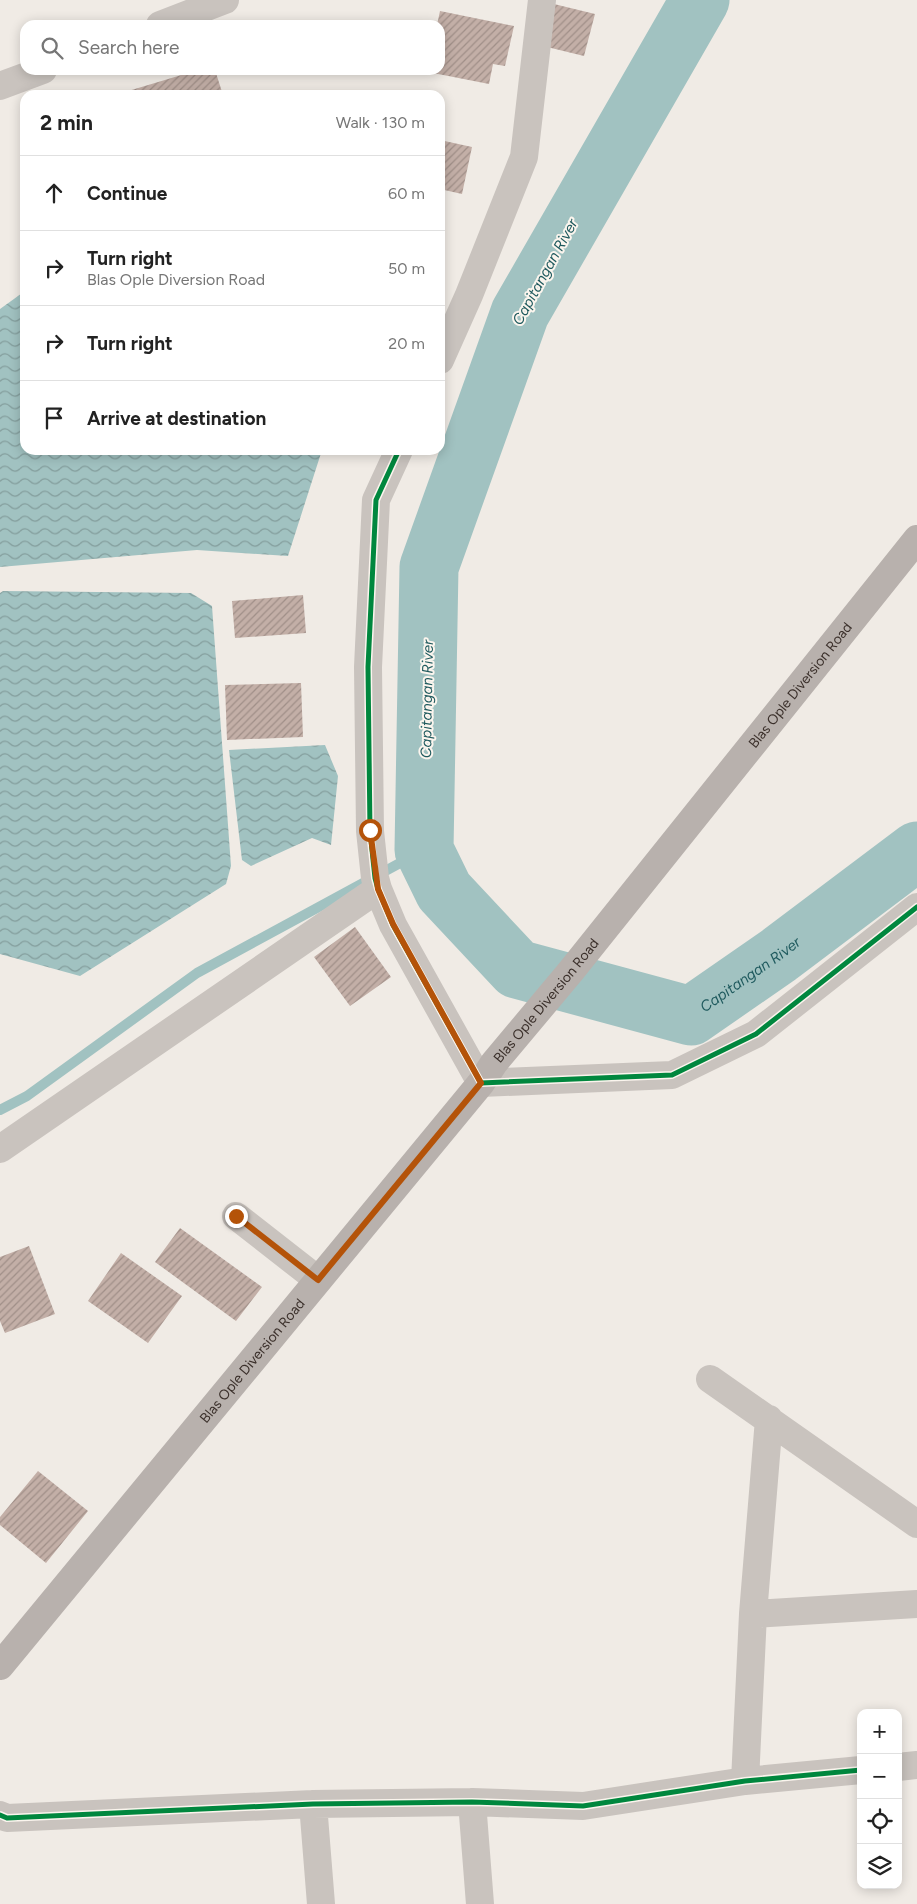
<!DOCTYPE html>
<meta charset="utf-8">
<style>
:root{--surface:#fff;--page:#f6f6f6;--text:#222;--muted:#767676;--line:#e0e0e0}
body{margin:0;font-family:Figtree,sans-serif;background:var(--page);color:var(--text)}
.controls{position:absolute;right:15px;bottom:15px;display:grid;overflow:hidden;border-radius:10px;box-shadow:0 2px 12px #0003}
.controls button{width:45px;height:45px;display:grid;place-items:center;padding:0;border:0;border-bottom:1px solid var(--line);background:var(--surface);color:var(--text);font:25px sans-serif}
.stop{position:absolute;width:15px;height:15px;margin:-11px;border:4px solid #b45309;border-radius:50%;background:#fff}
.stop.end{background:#b45309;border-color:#fff;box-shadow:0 1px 5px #0008}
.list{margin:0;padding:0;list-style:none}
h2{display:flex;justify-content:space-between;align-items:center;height:65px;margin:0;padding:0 20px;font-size:21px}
h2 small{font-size:16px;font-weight:400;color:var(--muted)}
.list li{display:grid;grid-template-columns:32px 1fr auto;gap:15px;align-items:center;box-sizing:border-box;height:75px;padding:0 20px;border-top:1px solid var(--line)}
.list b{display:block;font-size:19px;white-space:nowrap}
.list p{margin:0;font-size:16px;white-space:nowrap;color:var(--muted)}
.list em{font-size:16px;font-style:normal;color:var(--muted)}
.icon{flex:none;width:28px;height:28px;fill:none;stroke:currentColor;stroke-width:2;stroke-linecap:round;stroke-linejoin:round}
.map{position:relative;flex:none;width:917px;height:1904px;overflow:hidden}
.search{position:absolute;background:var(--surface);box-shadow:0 2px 12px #0003;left:20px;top:20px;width:425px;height:55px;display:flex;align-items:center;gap:12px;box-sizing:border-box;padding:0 18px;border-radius:15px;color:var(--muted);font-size:19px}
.panel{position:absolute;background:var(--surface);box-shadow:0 2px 12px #0003;left:20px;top:90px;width:425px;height:365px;border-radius:15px}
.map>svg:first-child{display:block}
.water{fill:url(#water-waves)}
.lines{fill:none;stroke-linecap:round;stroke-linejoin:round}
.stream{stroke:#a1c2c1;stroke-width:10}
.river{stroke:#a1c2c1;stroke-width:59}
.building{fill:url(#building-hatch)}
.minor{stroke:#c9c3be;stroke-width:28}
.major{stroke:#b8b1ad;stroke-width:28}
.cycleway-casing{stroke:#fbf5ee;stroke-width:8}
.cycleway{stroke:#00873e;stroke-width:5}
.route{stroke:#b45309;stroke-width:6}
.labels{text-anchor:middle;stroke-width:4;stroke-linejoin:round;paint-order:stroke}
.street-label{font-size:14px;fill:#3b302b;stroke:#fbf5ee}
.water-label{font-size:15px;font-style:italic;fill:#1f5a5e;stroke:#fbf5ee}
</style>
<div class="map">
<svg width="917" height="1904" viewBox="0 0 917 1904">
<defs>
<pattern id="water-waves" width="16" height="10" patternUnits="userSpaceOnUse" patternTransform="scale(1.25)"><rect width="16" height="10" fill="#a1c2c1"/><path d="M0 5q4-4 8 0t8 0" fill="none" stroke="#849e9d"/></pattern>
<pattern id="building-hatch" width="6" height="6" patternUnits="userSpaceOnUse" patternTransform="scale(1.25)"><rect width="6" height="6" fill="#c3afa7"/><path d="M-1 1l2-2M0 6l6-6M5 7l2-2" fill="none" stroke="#a08f88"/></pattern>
</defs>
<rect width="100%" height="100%" fill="#f0ebe5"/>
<path class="water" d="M25,291V450H322L288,556L197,550L0,567V309Z
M3,591L191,593L212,606L231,866L226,884L80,976L0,954V593Z
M325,745L338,776L331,845L312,838L251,866L242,860L229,750Z"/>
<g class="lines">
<path class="stream" d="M0,1110L27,1096L197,973L424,850"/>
<path class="river" id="s1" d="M700,0L520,313L429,567L424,850L444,891L517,969L691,1016L779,955L917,851"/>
</g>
<path class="building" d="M554,4L595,14L584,56L543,46Z
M440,11L514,26L505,66L493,64L489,84L428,72V70H440V25H437Z
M198,70H215L223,95H115Z
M440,140L472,147L462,194L440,189Z
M303,595L306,633L235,638L232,601Z
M301,683L303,737L227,740L225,685Z
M355,927L391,977L350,1006L314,957Z
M180,1228L262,1287L236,1321L155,1262Z
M29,1246L55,1314L5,1333L0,1321V1257Z
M121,1253L182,1296L148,1343L88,1301Z
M38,1471L88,1511L46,1563L0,1525V1517Z"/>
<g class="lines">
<path class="minor" d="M160,25L225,0
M0,86L43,70
M440,360L469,295L524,157L542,0
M399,450L376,500L368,667L370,831L375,878L378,889L393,925L481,1083L672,1075L756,1034L917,907
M0,1149L378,889
M236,1216L318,1280
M710,1379L917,1524
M753,1614L917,1604
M898,1767L917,1765
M745,1781L753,1614L769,1419
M472,1802L480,1904
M313,1804L321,1904
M0,1815L7,1818L313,1804L472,1802L583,1806L745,1781L861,1770"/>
<path class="major" id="s2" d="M0,1666L481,1083L494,1063L571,971L917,539"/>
<g class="cycleway-casing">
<path id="cycleway" d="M399,450L376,500L368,667L370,831L375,878L378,889L393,925L481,1083L672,1075L756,1034L917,907
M0,1815L7,1818L313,1804L472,1802L583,1806L745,1781L861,1770"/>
</g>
<use href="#cycleway" class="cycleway"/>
</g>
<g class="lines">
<path class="route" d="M236,1216L318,1280L481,1083L393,924L378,889L370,830"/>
</g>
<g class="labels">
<g class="street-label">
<text dy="5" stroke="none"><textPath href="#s2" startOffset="1266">Blas Ople Diversion Road</textPath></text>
<text dy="5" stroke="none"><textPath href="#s2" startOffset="861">Blas Ople Diversion Road</textPath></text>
<text dy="5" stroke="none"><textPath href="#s2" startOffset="396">Blas Ople Diversion Road</textPath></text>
</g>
<g class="water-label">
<text transform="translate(545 272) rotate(-61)" y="5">Capitangan River</text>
<text transform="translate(427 699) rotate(-89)" y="5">Capitangan River</text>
<text dy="5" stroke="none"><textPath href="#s1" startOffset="1319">Capitangan River</textPath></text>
</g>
</g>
</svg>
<div class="controls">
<button>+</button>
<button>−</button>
<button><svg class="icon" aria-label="locate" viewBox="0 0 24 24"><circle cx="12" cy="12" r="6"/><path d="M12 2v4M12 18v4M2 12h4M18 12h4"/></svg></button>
<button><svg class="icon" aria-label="layers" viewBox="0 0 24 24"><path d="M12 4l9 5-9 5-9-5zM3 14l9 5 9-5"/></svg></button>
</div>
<div class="stop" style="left:370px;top:830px"></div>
<div class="stop end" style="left:236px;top:1216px"></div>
<div class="search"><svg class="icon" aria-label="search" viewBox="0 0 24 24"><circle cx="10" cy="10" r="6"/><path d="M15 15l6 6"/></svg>Search here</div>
<section class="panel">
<h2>2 min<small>Walk · 130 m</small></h2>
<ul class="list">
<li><svg class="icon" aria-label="ahead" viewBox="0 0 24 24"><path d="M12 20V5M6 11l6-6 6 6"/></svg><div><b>Continue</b></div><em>60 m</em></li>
<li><svg class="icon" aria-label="right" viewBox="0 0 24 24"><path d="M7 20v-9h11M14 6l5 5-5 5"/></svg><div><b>Turn right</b><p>Blas Ople Diversion Road</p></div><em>50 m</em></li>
<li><svg class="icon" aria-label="right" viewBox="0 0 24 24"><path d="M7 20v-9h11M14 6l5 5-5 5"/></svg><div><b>Turn right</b></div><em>20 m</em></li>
<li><svg class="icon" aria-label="arrive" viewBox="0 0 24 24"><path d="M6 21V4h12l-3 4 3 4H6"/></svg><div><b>Arrive at destination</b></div></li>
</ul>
</section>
</div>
